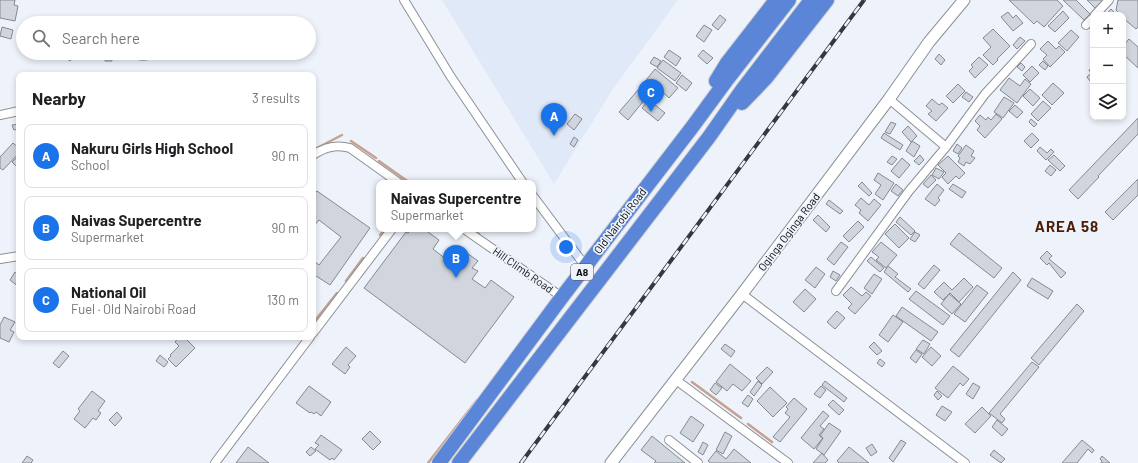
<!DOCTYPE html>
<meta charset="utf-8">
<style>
:root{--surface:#fff;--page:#f6f6f6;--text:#202124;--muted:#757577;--line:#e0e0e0;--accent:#1a73e8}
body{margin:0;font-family:Barlow,sans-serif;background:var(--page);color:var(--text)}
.controls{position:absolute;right:12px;top:12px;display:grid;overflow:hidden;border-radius:8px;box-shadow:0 2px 6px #0003}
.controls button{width:36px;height:36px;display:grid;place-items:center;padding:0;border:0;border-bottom:1px solid var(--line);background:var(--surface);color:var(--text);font:20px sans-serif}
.you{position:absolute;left:566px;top:247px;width:14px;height:14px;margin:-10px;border:3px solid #fff;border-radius:50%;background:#1a73e8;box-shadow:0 0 0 6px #1a73e833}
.badge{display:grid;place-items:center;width:26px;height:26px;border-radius:50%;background:var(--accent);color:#fff;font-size:13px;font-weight:700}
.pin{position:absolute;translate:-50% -33px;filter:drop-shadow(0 1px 2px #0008)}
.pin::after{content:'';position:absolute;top:21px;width:14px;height:12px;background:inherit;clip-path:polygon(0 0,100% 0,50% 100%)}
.popup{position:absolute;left:376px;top:180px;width:160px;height:52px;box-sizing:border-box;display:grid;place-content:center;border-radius:8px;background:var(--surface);filter:drop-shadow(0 1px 3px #0005);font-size:13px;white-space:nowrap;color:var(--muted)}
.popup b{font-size:15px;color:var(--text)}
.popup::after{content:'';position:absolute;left:50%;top:100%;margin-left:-8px;border:8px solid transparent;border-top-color:var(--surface)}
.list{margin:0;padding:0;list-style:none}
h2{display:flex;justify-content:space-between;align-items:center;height:52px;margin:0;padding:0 16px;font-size:17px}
h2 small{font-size:13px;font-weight:400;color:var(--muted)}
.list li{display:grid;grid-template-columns:26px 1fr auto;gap:12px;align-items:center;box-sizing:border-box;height:64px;margin:0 8px 8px;padding:0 8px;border:1px solid var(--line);border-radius:8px}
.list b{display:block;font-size:15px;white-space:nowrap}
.list p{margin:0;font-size:13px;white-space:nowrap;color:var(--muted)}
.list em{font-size:13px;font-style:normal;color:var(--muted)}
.icon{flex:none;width:22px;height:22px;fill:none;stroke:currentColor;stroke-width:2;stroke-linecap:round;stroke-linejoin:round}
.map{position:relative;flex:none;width:1138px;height:463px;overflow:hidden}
.search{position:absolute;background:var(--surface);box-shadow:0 2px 6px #0003;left:16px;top:16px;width:300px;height:44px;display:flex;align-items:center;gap:10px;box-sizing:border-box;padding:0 14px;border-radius:22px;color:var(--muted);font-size:15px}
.panel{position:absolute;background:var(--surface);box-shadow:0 2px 6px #0003;left:16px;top:72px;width:300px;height:268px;border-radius:8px}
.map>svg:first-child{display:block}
.built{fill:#e0e9f8}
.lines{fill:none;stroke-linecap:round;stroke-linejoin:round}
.stream{stroke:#c7a190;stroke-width:2.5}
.building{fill:#d1d5dd;stroke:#858990}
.street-casing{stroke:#8c9097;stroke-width:10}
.secondary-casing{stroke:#8c9097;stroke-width:13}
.highway-casing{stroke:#cecfcf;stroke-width:16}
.street{stroke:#fff;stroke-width:8}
.secondary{stroke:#fff;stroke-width:11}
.highway{stroke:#5b86d8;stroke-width:14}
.rail-casing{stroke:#36383c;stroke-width:4}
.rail{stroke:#eef3fb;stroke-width:2.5;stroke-dasharray:8;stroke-linecap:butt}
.labels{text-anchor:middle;stroke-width:3.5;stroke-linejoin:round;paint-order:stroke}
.shield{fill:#eef3fb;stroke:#505356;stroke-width:1}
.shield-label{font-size:10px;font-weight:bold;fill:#0c0e10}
.street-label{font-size:11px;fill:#0c0e10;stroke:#eef3fb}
.district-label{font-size:15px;font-weight:bold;letter-spacing:1px;fill:#4d1e04;stroke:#eef3fb}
</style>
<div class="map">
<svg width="1138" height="463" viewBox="0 0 1138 463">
<rect width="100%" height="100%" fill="#eef3fb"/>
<path class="built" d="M442,0H678L613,89L554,184Z"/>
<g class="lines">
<path class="stream" d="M351,141L376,158
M313,150L342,135
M379,161L410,183
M471,229L479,234
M380,235L385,229
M346,281L363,258
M313,323L337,293
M692,382L741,418
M748,424L772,442
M428,463L477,400"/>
</g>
<path class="building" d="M0,0H15L14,5L18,6L15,21L0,18Z
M1009,0H1057L1063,6L1044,27L1037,21L1034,24Z
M1063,0H1076L1090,14L1084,20Z
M1087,0H1103L1095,8Z
M1118,0H1138V27L1136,29L1123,18V15H1120L1116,10Z
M1111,9L1117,15H1106Z
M1063,11L1069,18L1055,32L1048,26Z
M1008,12L1013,18L1016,15L1023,23L1013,31L1001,17Z
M720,15L726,20L718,30L712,25Z
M704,25L712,30L704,42L696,36Z
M2,27L13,30L11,39L0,36Z
M993,29L1010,46L997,59L998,60L993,65L983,55L991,47L983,38Z
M1071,30L1079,37L1067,51L1058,43Z
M1020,37L1025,41L1017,49L1013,45Z
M1129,39L1138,47V68L1125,56L1123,58V46Z
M1048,41L1056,49L1059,46L1065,52L1050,67L1043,59L1047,55L1040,49Z
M669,50L681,58L676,66L664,57Z
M703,50L713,58L707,64L698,56Z
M60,53H76L70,61Z
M105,53H112V61H105Z
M125,53H146L147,60H139V56H125Z
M939,54L945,60L941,65L935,59Z
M654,57L661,61L657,67L650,63Z
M979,57L988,65L975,78L969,71L973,67L971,65Z
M663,60L681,73L675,81L657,68Z
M1043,61L1048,66L1045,70L1039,65Z
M1021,63L1025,67L1022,71L1017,67Z
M1032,66L1039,73L1030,82L1023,75Z
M1093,67V85L1087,77L1091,73L1089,70Z
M655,69L678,88L669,98L656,86L628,120L619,112L638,90L643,94L648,88L643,84Z
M682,75L692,83L686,91L676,83Z
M1009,78L1020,86L1025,79L1031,84L1017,103L1000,90Z
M1053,83L1064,93L1052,105L1042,95Z
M958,84L965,91L953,103L946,96Z
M1030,89L1040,98L1033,106L1023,96Z
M966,92L973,97L969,102L962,97Z
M1004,97L1014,103L1003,118L994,112Z
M932,99L939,105L942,103L948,108L936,121L928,114L932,111L926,106Z
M649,100L665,113L658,121L642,108Z
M1043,101L1051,108L1038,121L1031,114Z
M1015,105L1023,112L1017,118L1009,111Z
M575,114L582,119L574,130L567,124Z
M996,114L1002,119L985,138L977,130L980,126L975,121L980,115L986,120L988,117L991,120Z
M1138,118V134L1098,176L1099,177L1078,199L1069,190Z
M1031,119L1037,124L1034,127L1029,122Z
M891,122L896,124L890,134L885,132Z
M19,124V129L14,130L12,125Z
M908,126L917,136L911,142L902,132Z
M884,133L903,145L900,150L881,138Z
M1032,133L1039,140L1031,148L1024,141Z
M574,137L578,140L574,147L570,144Z
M912,141L920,146L914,157L906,151Z
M13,143L19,148V153L3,170L0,168V157Z
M957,144L962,148L958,154L953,151Z
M966,145L974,151L971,156L975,158L970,164L966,162L964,166L958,162L960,158L958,156Z
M1040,147L1047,153L1051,149L1054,152L1046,160L1037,151Z
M920,155L924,160L919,165L914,161Z
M1054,155L1065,166L1060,171L1048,160Z
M18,156L19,164L16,166L12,162Z
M892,156L897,159L892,165L887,162Z
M948,156L965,173L959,179L956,176L948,184L942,177L946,173L938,165Z
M902,158L910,165L899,178L891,171Z
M1050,165L1056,170L1051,176L1045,171Z
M936,168L944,172L939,179L932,175Z
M878,173L894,183L883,200L875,194L881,185L874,180Z
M931,175L936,180L928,188L923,184Z
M1138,179V195L1113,220L1105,212Z
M862,182L872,193L869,196L858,186Z
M896,184L903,190L898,196L891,191Z
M937,184L944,190L938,198L940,200L935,206L925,199Z
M953,184L966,192L962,198L949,189Z
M317,191L370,228L330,285L313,274V260L319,265L341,237L319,220L313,227V196Z
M861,198L869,205L874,199L881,205L868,221L859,213L861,210L855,205Z
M829,200L843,211L840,214L826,204Z
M818,215L830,227L826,232L813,220Z
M900,217L915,231L911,235L896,222Z
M858,221L864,227L849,242L843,236Z
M895,224L909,238L899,248L885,234Z
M412,229H424L439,240L433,249L446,259L451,252L462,260L467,253L478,261L472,268L478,271L472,279L485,288L491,280L514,297L465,363L364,288L406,232L408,233Z
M915,232L920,235L915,242L910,239Z
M959,233L1002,268L994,278L950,244Z
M841,242L848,247L834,265L827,259Z
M881,242L897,255L886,268L876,260L879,257L872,252Z
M1047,251L1052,256L1049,259L1066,273L1061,278L1049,263L1047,265L1040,258Z
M871,257L884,268L880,272L867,261Z
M934,265L940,270L924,289L918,284Z
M888,266L898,274L895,277L911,289L908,292L884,272Z
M816,267L825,274L815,288L805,280Z
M833,271L840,275L836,281L830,277Z
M15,272L19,275V287L10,280Z
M1013,272L1021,280L959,357L950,350Z
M874,274L882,279L872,294L864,288Z
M964,278L973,287L959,302L950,293L943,300L934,292L944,282L952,290Z
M1032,278L1053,291L1048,299L1027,286Z
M977,285L988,293L965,322L954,314Z
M851,287L862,296L866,292L871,296L855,314L848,308L852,304L843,295Z
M805,289L816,299L804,312L793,302Z
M916,291L950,316L943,325L909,299Z
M949,294L961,304L952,314L941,304Z
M1077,304L1084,311L1039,365L1031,358Z
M902,307L938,332L931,341L896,316Z
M837,311L845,318L835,329L827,322Z
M893,315L903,322L888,342L879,335Z
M4,317L15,322L10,330L14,332L9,342L0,338V325Z
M179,337H184L195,348L176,367L168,359L171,356L170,355L179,346L175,342Z
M923,340L930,344L924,354L916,349Z
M874,342L882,351L877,355L869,347Z
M725,344L735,351L731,357L721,349Z
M346,347L356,356L348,365L350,367L345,374L332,364Z
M931,347L941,356L932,366L922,357Z
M916,350L922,354L916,363L910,358Z
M63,351L69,356L59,368L53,363Z
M160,355L168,362L164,367L156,361Z
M880,359L885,363L882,367L877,363Z
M1032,362L1039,367L1000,414L1005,419L1002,423L989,413Z
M730,364L751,381L742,391L733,384L727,391L716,382Z
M953,366L969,379L963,386L960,383L948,398L935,388Z
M767,367L773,372L762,384L756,378Z
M758,381L762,385L754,396L750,392Z
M825,381L847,398L844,402L822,385Z
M715,383L722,388L716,395L710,390Z
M973,383L980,387L973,399L966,394Z
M309,386L331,402L321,416L316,412L314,414L311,412L310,413L296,403Z
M821,386L826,390L820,398L814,394Z
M770,387L787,403L773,417L757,401Z
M92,391L105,401L98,411L101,413L96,420L93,418L85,428L74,419L80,411L78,409Z
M937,391L942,396L938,400L934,395Z
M748,395L753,399L748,407L742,403Z
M794,398L807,409L780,442L773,437L790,417L785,413L788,409L786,407Z
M833,400L844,410L839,415L828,405Z
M942,406L952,412L945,421L936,415Z
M982,407L991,416L975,433L965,424Z
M823,411L829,416L820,426L824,429L819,435L823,438L814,449L801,438Z
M117,412L122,418L115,426L109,420Z
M691,416L704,425L693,442L680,433Z
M997,420L1008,429L1002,436L992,427Z
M829,423L841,431L824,455L816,449L823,438L820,436Z
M370,431L381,442L373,450L362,439Z
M725,432L732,436L723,454L716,450Z
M321,435L342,450L334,460L332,458L330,460L315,449L319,445L315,443Z
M652,436L685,463H654L656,461L641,450Z
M901,440L906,443L893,462L889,458Z
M1082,440L1094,450L1092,453L1088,449L1077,463H1062Z
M703,442L708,445L703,455L698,452Z
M872,444L877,452L871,456L866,448Z
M248,447L269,463H236Z
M311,447L316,451L310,456L306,452Z
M849,447L869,463H839L837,461Z
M734,449L751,463H711L708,461L716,451L726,459Z
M994,450L1005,459L1001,463L990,455Z
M822,453L828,460L825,463H813Z
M27,456L33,460L31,463H22Z
M1102,456L1110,463H1101L1102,461L1100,459Z"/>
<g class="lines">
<g class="street-casing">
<path id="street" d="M404,0L451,77L523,183
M1095,15L1109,0
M1086,25L1093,18
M889,99L946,147
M0,115L19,111
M313,155C325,147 336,144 350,148L399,183
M533,196L586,267
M464,229L562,297
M0,259L19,256
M836,291L909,191L946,147L985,94L1031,44
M742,294L965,463
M313,333L392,229
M676,380L788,463
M669,440L698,463
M215,463L310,337"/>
</g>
<g class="secondary-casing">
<path id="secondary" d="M611,463L742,294L889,99L929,42L964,0"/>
</g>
<g class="highway-casing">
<path id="highway" d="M716,81L727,63L776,0
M742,103L766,78L827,0
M439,463L562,297L693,126L726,81L789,0
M459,463L709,137L742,90L811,0"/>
</g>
<use href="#street" class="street"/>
<use href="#secondary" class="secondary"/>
<use href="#highway" class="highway"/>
<g class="rail-casing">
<path id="rail" d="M521,463L864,0"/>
</g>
<use href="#rail" class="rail"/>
</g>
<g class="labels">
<rect class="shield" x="571" y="264" width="22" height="16" rx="3"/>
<g class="shield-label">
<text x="582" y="276">A8</text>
</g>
<g class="street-label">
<text transform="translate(620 221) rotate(-53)" y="4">Old Nairobi Road</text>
<text transform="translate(789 232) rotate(-53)" y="4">Oginga Oginga Road</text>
<text transform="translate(523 270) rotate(35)" y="4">Hill Climb Road</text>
</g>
<g class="district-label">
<text x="1067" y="232">AREA 58</text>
</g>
</g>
</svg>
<div class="controls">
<button>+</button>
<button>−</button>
<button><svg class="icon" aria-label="layers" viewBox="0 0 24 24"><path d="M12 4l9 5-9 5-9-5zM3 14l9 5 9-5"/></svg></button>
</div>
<div class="you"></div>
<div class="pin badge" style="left:554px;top:136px">A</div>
<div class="pin badge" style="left:456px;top:278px">B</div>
<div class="popup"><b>Naivas Supercentre</b>Supermarket</div>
<div class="pin badge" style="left:651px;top:112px">C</div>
<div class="search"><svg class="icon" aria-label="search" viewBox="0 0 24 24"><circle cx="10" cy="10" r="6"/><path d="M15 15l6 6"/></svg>Search here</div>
<section class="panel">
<h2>Nearby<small>3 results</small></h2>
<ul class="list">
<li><span class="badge">A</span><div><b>Nakuru Girls High School</b><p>School</p></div><em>90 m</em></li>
<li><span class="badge">B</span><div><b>Naivas Supercentre</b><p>Supermarket</p></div><em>90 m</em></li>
<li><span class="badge">C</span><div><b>National Oil</b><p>Fuel · Old Nairobi Road</p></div><em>130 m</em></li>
</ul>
</section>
</div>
